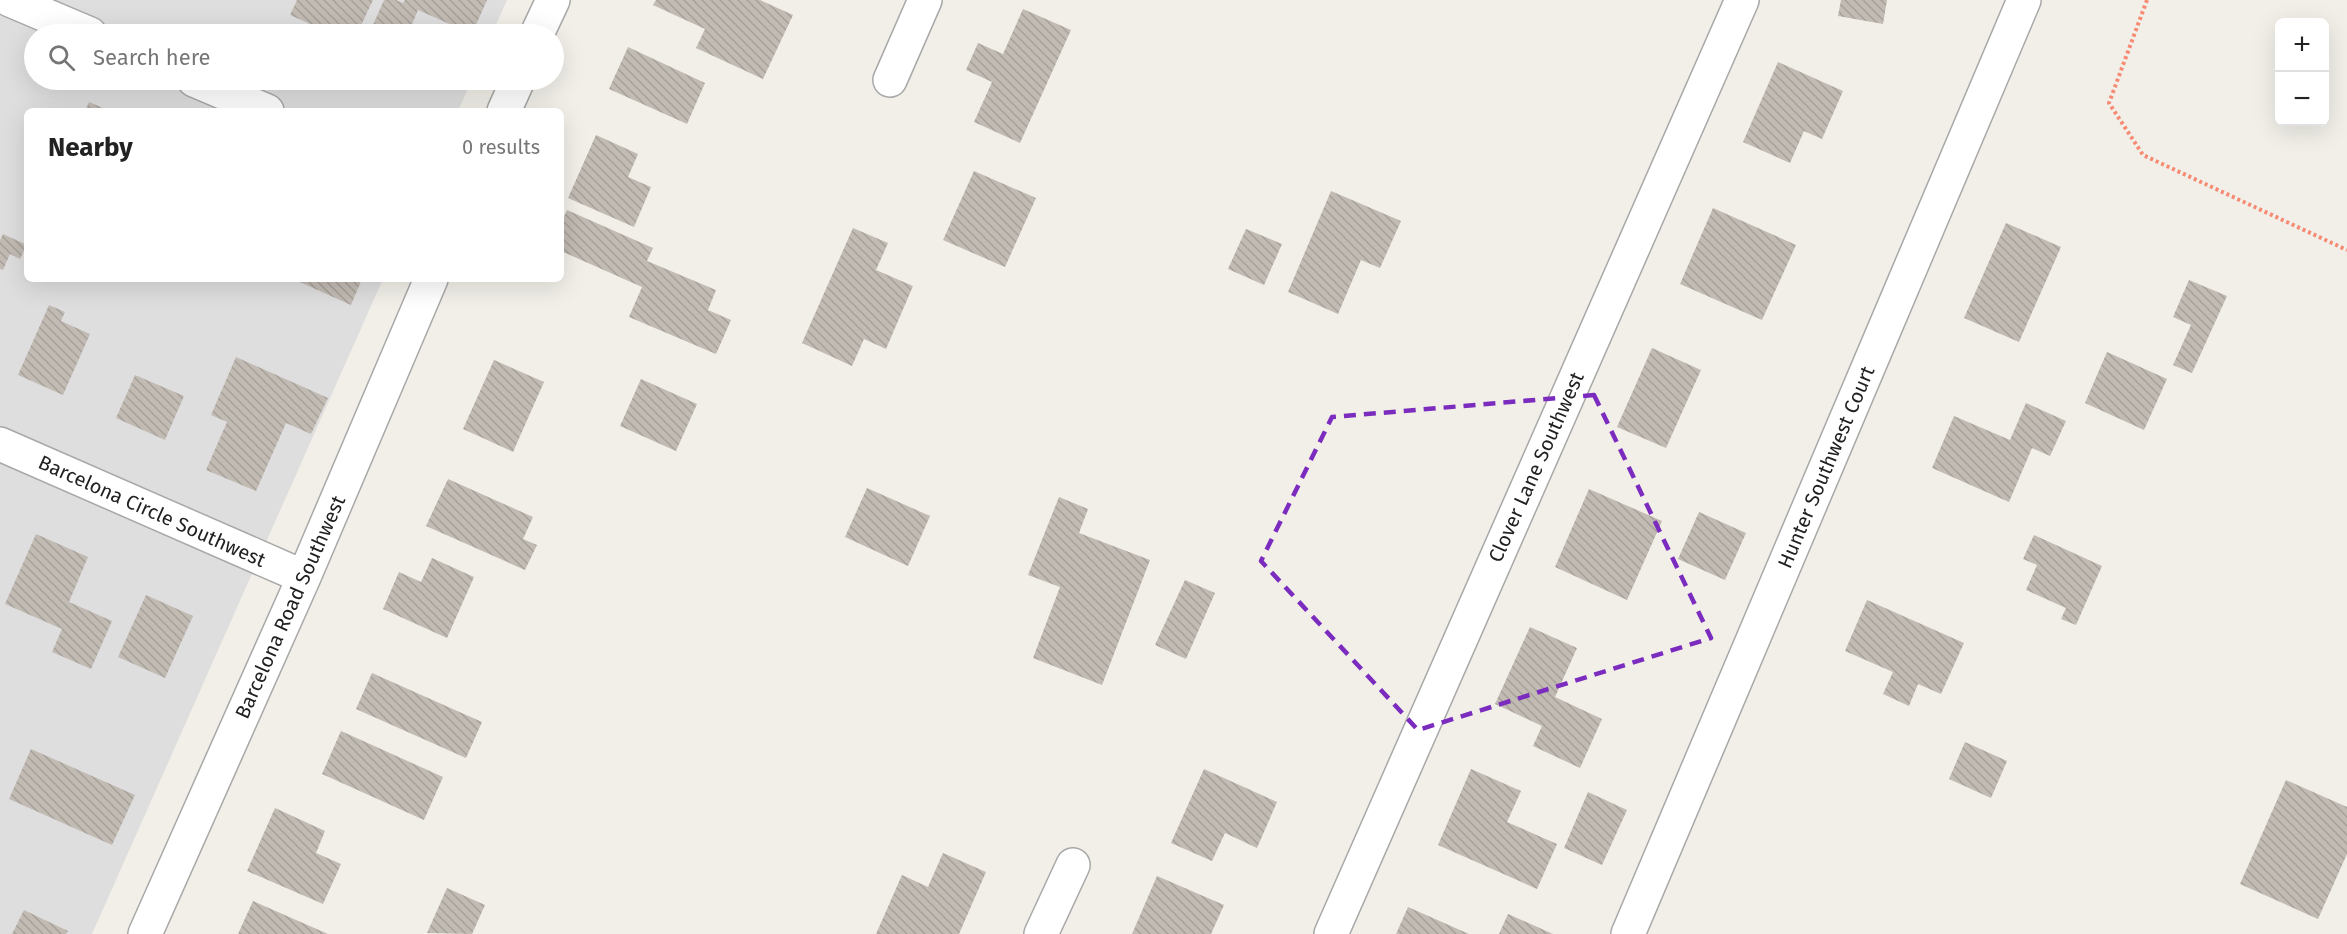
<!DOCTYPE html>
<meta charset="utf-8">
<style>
:root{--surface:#fff;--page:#f2f2f2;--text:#222;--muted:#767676;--line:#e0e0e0}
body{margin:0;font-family:"Fira Sans",sans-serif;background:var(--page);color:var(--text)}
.controls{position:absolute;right:18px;top:18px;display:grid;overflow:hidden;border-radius:9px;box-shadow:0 6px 24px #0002}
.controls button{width:54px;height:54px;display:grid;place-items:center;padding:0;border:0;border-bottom:2px solid var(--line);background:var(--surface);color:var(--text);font:30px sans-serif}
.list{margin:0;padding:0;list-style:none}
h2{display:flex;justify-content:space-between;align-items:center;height:78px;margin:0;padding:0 24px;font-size:26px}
h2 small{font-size:20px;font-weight:400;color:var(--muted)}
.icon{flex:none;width:33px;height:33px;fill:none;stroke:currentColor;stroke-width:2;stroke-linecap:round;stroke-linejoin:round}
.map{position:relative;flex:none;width:2347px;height:934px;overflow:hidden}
.search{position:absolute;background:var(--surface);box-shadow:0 6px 24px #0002;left:24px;top:24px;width:540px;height:66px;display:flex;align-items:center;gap:15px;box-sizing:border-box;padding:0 21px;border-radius:33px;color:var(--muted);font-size:22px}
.panel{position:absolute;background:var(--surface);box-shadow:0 6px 24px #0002;left:24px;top:108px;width:540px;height:174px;border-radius:9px}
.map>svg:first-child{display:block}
.residential{fill:#dfdede}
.building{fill:url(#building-back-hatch)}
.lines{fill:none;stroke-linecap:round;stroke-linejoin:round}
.minor-casing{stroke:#a8a8a8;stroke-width:36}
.path{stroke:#f78a73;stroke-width:4;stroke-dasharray:3 3;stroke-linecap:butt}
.minor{stroke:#fff;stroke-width:33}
.marked{fill:none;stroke:#7b2cbf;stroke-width:4.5;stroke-dasharray:12 8;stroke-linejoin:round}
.labels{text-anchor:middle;stroke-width:5;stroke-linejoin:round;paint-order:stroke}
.street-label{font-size:20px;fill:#212121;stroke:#fff}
</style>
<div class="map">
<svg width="2347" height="934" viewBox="0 0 2347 934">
<defs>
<pattern id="building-back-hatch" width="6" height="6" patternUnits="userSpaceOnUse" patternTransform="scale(1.5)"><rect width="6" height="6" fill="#c2bbb4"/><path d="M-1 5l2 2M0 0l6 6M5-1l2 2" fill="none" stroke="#a6a09a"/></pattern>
</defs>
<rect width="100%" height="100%" fill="#f1efe8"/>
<path class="residential" d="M0,0H507L492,34H34V80H472L458,111H27V279H383L92,934H0Z"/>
<path class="building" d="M297,0H373L357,34H332L290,15Z
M384,0H396L403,3L405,0H487L472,34L418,10L408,34H369Z
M656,0H760L793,15L763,79L696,48L705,29L653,5Z
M1841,0H1887L1883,24L1838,16Z
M1023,9L1071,30L1020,143L974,122L992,82L966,70L978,43L1003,54Z
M628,47L705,83L687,124L609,89Z
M1778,62L1843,91L1822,139L1804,131L1790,163L1743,142Z
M89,102L110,111H85Z
M596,135L638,154L628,177L651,187L634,227L568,198Z
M974,171L1036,198L1005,267L943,240Z
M1331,191L1401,221L1380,268L1361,260L1338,314L1288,292Z
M1713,208L1796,245L1762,320L1680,284Z
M567,210L653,248L647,261L716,290L708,310L731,320L716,354L629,317L642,287L561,251V223Z
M2006,223L2061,247L2019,342L1964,318Z
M853,228L888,243L876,270L913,286L886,349L864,339L852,366L802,343Z
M1246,229L1282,244L1264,285L1228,269Z
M3,234L27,245L20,259L10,254L3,270L0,269V240Z
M293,279H362L351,305Z
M2189,280L2227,296L2192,373L2173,365L2191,325L2173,317Z
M49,305L65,312L61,321L90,334L63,395L18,375Z
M1652,348L1701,370L1666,448L1617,427Z
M2107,352L2167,379L2144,430L2085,403Z
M236,357L328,398L311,434L286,423L256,491L206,470L227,422L211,415Z
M494,360L544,382L513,452L463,429Z
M135,375L184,396L165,440L116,418Z
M641,379L697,404L676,451L620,426Z
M2026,403L2066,421L2050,456L2032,448L2009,502L1932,468L1954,416L2010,440Z
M448,479L533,517L523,539L537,545L525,570L426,526Z
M867,488L930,516L908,566L845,537Z
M1589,489L1662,521L1627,600L1555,567Z
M1059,497L1088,509L1079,533L1150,560L1102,685L1033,658L1060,587L1028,575Z
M1699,512L1746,533L1725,580L1678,559Z
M36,534L88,557L69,602L112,621L91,669L52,652L62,629L5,604Z
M2034,535L2102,566L2076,625L2061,619L2066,608L2026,590L2037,565L2023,559Z
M432,558L474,577L447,638L383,609L399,572L421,582Z
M1185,580L1215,593L1186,659L1155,645Z
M146,595L193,616L165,678L118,657Z
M1867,600L1964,643L1941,694L1918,684L1909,706L1883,694L1893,672L1845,651Z
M1530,627L1577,648L1555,697L1602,719L1580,768L1533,746L1542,726L1495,704Z
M372,673L482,722L466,758L356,709Z
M341,731L443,777L424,820L322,774Z
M1965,742L2007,761L1991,798L1949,779Z
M31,749L135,795L112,845L9,799Z
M1204,769L1277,802L1257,848L1225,833L1212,861L1171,843Z
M1471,769L1521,791L1507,822L1557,844L1537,889L1438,845Z
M2286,780L2347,807V854L2318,919L2240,884Z
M1588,792L1627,810L1602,865L1564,848Z
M275,808L325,831L316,853L341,864L323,904L247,871Z
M943,853L986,872L959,934H876L902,875L928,887Z
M1157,876L1224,905L1211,934H1132Z
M447,888L485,905L472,934L427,933Z
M253,901L328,934H238Z
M1408,907L1469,934H1396Z
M24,910L68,931L66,934H12Z
M1508,914L1553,934H1499Z"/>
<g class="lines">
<g class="minor-casing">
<path id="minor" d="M10,0L90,34
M537,34L553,0
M194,80L267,111
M890,80L925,0
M504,111L518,80
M0,444L304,577
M145,934L304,577L431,279
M1041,934L1073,865
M1331,934L1742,0
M1628,934L2024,0"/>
</g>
<path class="path" d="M2147,0L2109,103L2143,155L2347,250"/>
<use href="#minor" class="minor"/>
</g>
<path class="marked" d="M1594,395L1711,638L1418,730L1261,561L1332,417Z"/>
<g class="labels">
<g class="street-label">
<text transform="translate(1536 467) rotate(-66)" y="7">Clover Lane Southwest</text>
<text transform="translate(1826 467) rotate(-67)" y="7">Hunter Southwest Court</text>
<text transform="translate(152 511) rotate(24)" y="7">Barcelona Circle Southwest</text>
<text transform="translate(290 607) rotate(-66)" y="7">Barcelona Road Southwest</text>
</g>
</g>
</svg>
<div class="controls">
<button>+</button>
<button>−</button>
</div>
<div class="search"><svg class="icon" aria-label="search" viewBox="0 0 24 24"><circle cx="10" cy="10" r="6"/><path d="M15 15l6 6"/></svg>Search here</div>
<section class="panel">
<h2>Nearby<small>0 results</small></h2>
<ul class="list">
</ul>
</section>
</div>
